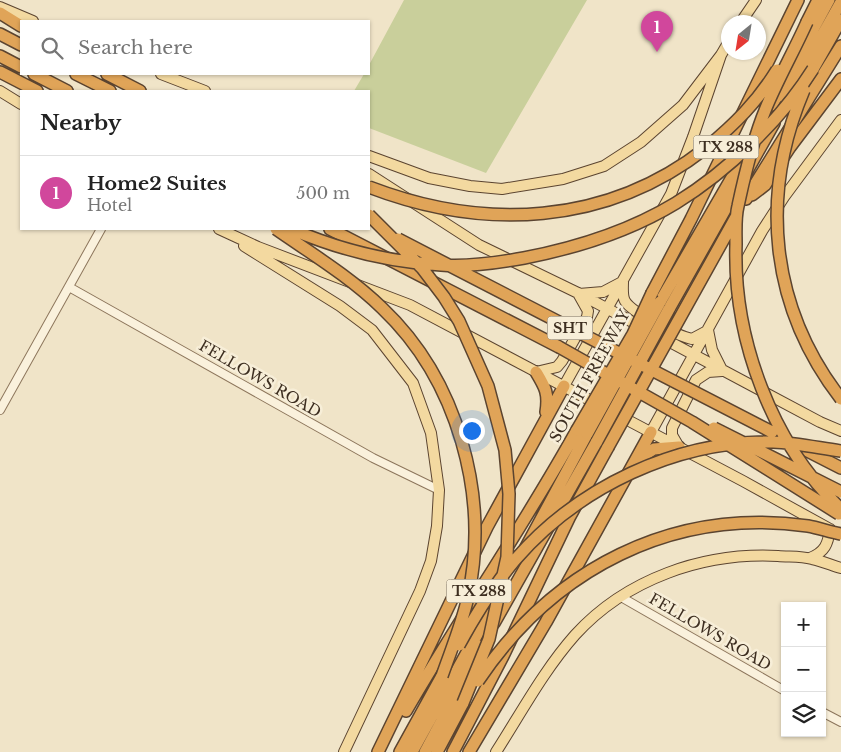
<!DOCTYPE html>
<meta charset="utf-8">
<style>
:root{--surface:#fff;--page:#f2f2f2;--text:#222;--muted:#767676;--line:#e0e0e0;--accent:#d93025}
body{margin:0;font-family:"Libre Baskerville",serif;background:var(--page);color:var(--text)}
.controls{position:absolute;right:15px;bottom:15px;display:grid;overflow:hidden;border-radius:0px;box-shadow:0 1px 4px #0004}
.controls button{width:45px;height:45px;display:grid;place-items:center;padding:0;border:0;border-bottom:1px solid var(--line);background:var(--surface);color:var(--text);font:25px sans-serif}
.compass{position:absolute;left:721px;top:15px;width:45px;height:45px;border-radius:50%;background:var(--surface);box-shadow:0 1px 4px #0004;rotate:210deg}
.you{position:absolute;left:471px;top:430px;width:18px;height:18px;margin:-12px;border:4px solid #fff;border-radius:50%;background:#1a73e8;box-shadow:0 0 0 8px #1a73e833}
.badge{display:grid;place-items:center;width:32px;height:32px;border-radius:50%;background:var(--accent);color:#fff;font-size:16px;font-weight:700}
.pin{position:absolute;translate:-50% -41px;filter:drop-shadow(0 1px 2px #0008)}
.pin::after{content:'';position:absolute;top:26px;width:18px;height:15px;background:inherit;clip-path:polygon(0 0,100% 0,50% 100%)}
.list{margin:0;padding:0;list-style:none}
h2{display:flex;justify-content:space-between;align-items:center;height:65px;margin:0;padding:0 20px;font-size:21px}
h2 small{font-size:16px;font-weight:400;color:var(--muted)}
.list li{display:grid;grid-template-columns:32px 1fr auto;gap:15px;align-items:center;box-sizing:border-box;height:75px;padding:0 20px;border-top:1px solid var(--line)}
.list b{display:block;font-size:19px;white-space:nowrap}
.list p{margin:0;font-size:16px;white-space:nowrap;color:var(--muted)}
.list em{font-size:16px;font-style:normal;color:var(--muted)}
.icon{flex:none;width:28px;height:28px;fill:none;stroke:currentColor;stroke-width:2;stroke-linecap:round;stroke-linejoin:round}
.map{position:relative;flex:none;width:841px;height:752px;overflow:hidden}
.search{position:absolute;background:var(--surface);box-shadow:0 1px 4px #0004;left:20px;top:20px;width:350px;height:55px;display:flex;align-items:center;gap:12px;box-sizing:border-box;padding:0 18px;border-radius:0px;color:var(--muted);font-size:19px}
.panel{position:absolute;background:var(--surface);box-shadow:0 1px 4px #0004;left:20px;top:90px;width:350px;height:140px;border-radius:0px}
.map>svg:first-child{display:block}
.green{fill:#c9cf9b}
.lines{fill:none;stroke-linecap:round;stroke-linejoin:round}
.minor-casing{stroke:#8d765c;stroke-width:10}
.major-casing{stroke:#5b4430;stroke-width:12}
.highway-casing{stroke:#5b4430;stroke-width:14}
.minor{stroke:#faf1dc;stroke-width:8}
.major{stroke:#f3d9a0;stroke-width:10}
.highway{stroke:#e0a458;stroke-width:11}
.highway-bridge-casing{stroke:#5b4430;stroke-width:14;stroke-linecap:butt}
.highway-bridge{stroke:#e0a458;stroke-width:11}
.labels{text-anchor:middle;stroke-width:5;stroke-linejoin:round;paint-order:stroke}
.shield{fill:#f7eed8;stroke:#756857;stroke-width:1}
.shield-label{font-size:14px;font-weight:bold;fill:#3d2e20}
.street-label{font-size:15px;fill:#3d2e20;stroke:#f7eed8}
</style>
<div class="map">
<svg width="841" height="752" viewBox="0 0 841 752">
<rect width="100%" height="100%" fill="#f0e4c8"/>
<path class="green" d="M404,0H587L486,173L369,128V91H354L364,74H369V65Z"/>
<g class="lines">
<g class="minor-casing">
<path id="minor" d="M69,287L373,458L439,490
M0,410L101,229
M621,597L785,691
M822,712L841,722"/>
</g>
<g class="major-casing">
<path id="major" d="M0,7L33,21
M741,22L756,0
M161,74L205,91
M0,91L21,104
M369,156L429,178L470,186L502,189L563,179L604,166L641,142L683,105L721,55
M369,174L479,245L578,293L820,422L841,431
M219,229L258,247L410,305L599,405
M244,246L340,306L372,330L413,383L431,433L439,490L437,526L431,561L420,591L344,752
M623,282C623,288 622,296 625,301C632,313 678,336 692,339L707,331
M579,294L603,292L622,282
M708,330L712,350L722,370
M536,372L557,367L562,361L587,317L588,311L579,295
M564,386L671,194L693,137L721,55L728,43
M618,415L743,481L828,528
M651,432L762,231L784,197L841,120
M679,447L672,435V428L696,380L708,372L722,371
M810,558C825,552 828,544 830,529
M496,752C521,713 544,670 575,635C626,579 703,552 778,556C789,557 801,556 812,559C822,561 831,565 841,568"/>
</g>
<g class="highway-casing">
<path id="highway" d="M0,13L21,26
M807,22L818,0
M0,34L21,45
M0,56L21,67
M813,69L841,20
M0,72L37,91
M34,74L67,91
M76,74L110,91
M107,74L140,91
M786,100L841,2
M772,105L829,0
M752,195L765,185L790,147L841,79
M746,199L841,46
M330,229L559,347
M652,293L691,219L798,0
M660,302L749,148
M669,309L774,123
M536,372C545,387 549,393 546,412
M796,445L841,468
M637,460L654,449L679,447
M526,547L587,434
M494,623L597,441
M406,711C461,616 524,526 577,430
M378,752L487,527L564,386
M400,752L442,676
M412,752L496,600
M425,752L482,646
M437,752L463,703
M453,752L503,656L570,516L608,447
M469,752L546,622L651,432"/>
</g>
<use href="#minor" class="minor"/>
<use href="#major" class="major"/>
<use href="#highway" class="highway"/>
<g class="highway-bridge-casing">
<path id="highway-bridge" d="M807,22C794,51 778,79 766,108C753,139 745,173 738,206C735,218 736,232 736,244C733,339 772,444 841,509
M804,90C759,196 770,307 841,399
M369,187C484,231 606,226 706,148C735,124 757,102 777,70
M369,215L422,268L444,297L459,321L488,386L505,450L509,494L507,557L489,639L463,703
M276,229C312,254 350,277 382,308C458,380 490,496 468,597C462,624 451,650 442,676
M291,229C340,250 387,262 441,265C468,267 497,263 524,258C576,248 630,231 676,203C728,171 781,120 813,69
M398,239L772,432
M559,347L692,422L839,514
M714,428L841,492
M577,430L633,334L652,293
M587,434L660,302
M597,441L669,309
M608,447L736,217
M459,645C475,616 494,585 515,560C578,487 677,440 773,442C796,443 819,448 841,451
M478,681C553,569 672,507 808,526C819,528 830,532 841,534"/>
</g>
<use href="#highway-bridge" class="highway-bridge"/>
</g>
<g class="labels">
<g class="shield">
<rect x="693.5" y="135.5" width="65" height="23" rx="4"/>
<rect x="547.5" y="316.5" width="45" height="23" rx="4"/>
<rect x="446.5" y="579.5" width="65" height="23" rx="4"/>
</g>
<g class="shield-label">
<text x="726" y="152">TX 288</text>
<text x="570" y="333">SHT</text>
<text x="479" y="596">TX 288</text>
</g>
<g class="street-label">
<text transform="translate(590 376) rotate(-61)" y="5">SOUTH FREEWAY</text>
<text transform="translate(260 379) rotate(30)" y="5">FELLOWS ROAD</text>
<text transform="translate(710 632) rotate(30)" y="5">FELLOWS ROAD</text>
</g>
</g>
</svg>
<div class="controls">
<button>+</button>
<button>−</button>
<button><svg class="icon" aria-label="layers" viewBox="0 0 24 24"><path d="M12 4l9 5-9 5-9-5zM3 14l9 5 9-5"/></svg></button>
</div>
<svg class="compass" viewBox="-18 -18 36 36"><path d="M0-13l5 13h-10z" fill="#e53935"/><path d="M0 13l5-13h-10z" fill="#767676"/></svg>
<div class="you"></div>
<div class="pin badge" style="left:657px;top:52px;background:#d1479c">1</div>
<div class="search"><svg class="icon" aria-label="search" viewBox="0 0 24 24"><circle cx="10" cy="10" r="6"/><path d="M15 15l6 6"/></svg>Search here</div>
<section class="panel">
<h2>Nearby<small></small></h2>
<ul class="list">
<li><span class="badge" style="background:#d1479c">1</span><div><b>Home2 Suites</b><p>Hotel</p></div><em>500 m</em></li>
</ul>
</section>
</div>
